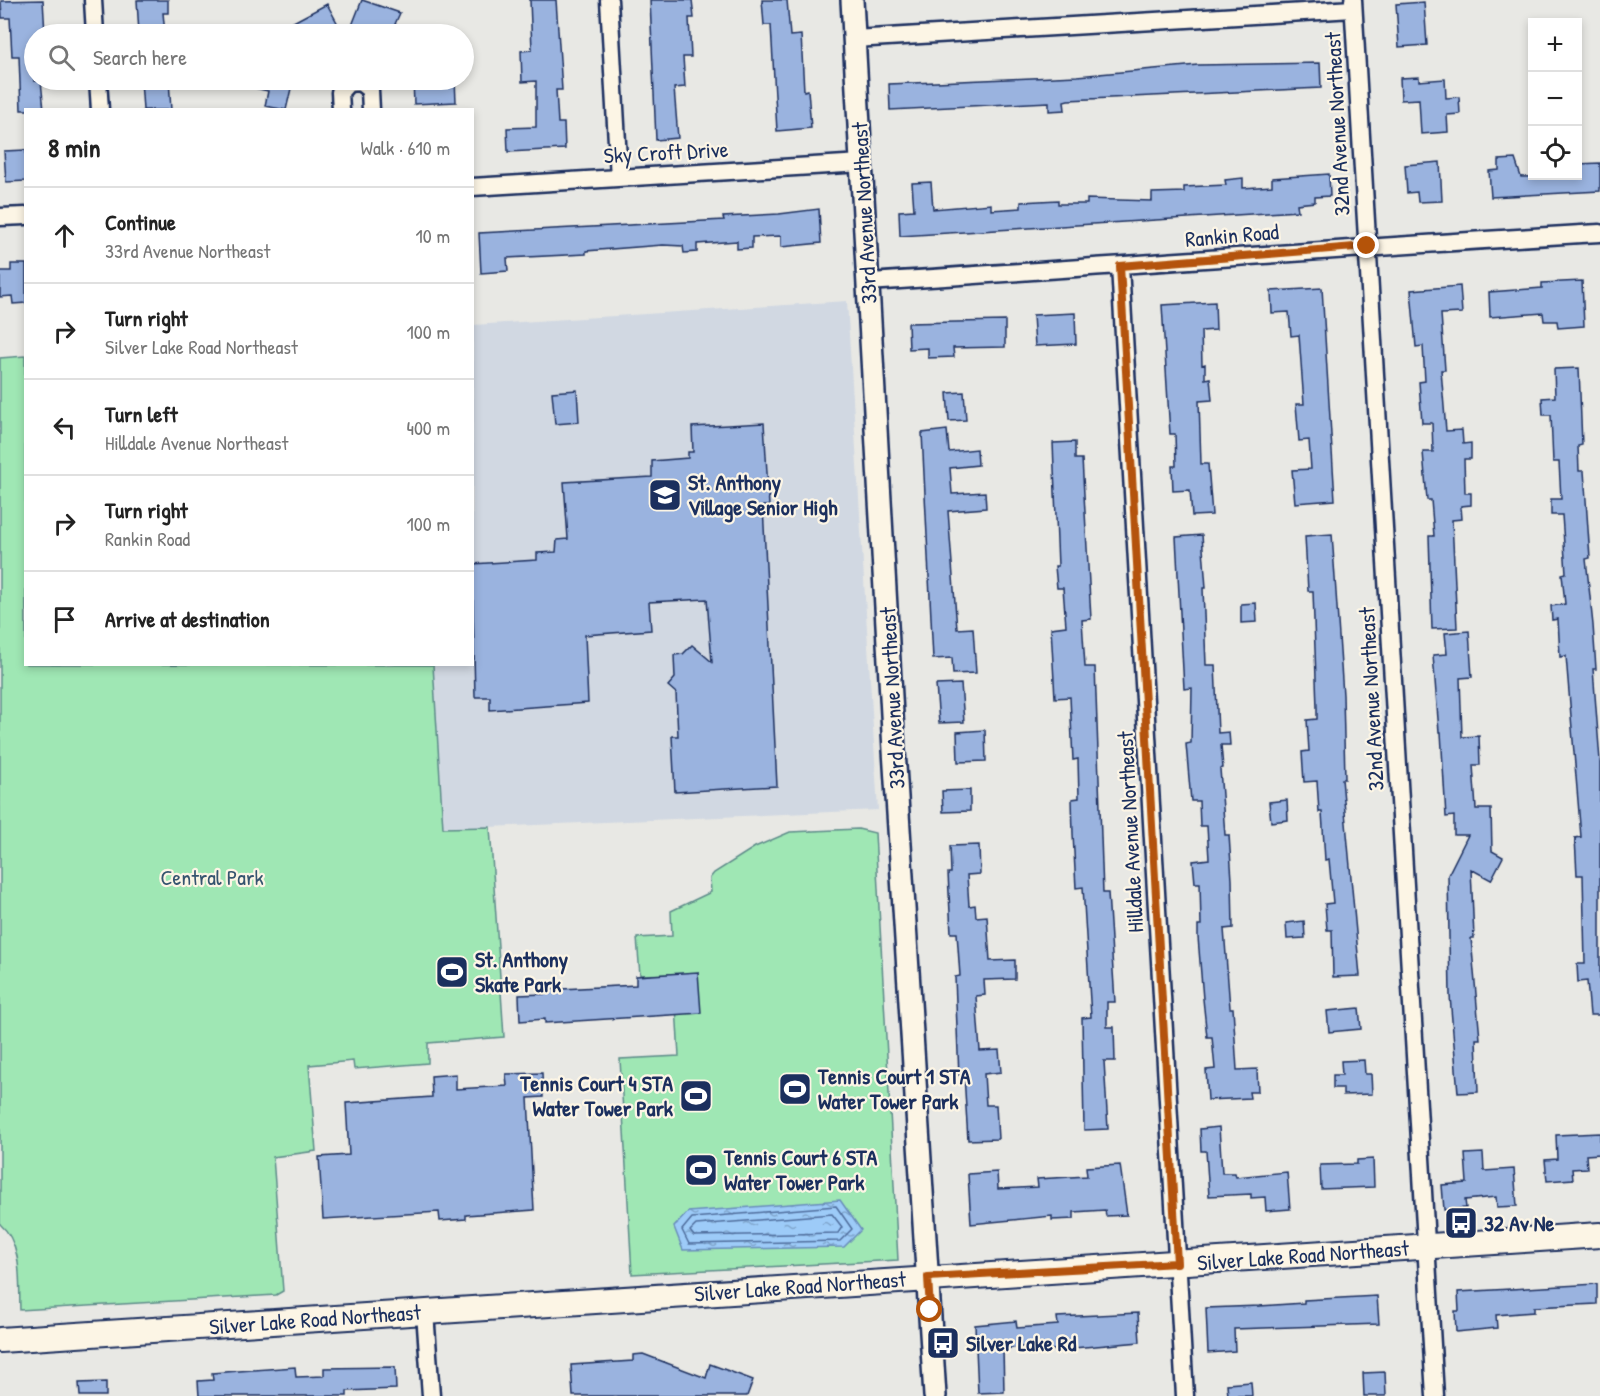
<!DOCTYPE html>
<meta charset="utf-8">
<style>
:root{--surface:#fff;--page:#f2f2f2;--text:#222;--muted:#767676;--line:#e0e0e0}
body{margin:0;font-family:"Patrick Hand",sans-serif;background:var(--page);color:var(--text)}
.controls{position:absolute;right:18px;top:18px;display:grid;overflow:hidden;border-radius:0px;box-shadow:0 3px 9px #0003}
.controls button{width:54px;height:54px;display:grid;place-items:center;padding:0;border:0;border-bottom:2px solid var(--line);background:var(--surface);color:var(--text);font:30px sans-serif}
.stop{position:absolute;width:18px;height:18px;margin:-14px;border:4px solid #b45309;border-radius:50%;background:#fff}
.stop.end{background:#b45309;border-color:#fff;box-shadow:0 2px 6px #0008}
.list{margin:0;padding:0;list-style:none}
h2{display:flex;justify-content:space-between;align-items:center;height:78px;margin:0;padding:0 24px;font-size:26px}
h2 small{font-size:20px;font-weight:400;color:var(--muted)}
.list li{display:grid;grid-template-columns:39px 1fr auto;gap:18px;align-items:center;box-sizing:border-box;height:96px;padding:0 24px;border-top:2px solid var(--line)}
.list b{display:block;font-size:22px;white-space:nowrap}
.list p{margin:0;font-size:20px;white-space:nowrap;color:var(--muted)}
.list em{font-size:20px;font-style:normal;color:var(--muted)}
.icon{flex:none;width:33px;height:33px;fill:none;stroke:currentColor;stroke-width:2;stroke-linecap:round;stroke-linejoin:round}
.map{position:relative;flex:none;width:1600px;height:1396px;overflow:hidden}
.search{position:absolute;background:var(--surface);box-shadow:0 3px 9px #0003;left:24px;top:24px;width:450px;height:66px;display:flex;align-items:center;gap:15px;box-sizing:border-box;padding:0 21px;border-radius:33px;color:var(--muted);font-size:22px}
.panel{position:absolute;background:var(--surface);box-shadow:0 3px 9px #0003;left:24px;top:108px;width:450px;height:558px;border-radius:0px}
.map>svg:first-child{display:block}
.built{fill:#d1d8e2}
.green{fill:#9fe7b4;stroke:#5d8b89;stroke-width:1.5}
.water{fill:url(#water-ripples);stroke:#698dba;stroke-width:1.5}
.lines{fill:none;stroke-linecap:round;stroke-linejoin:round}
.shore{stroke:#4f6d9c;stroke-width:1.5}
.building{fill:#9ab3df;stroke:#1b2f5e;stroke-width:1.5}
.minor-casing{stroke:#1b2f5e;stroke-width:21}
.tertiary-casing{stroke:#1b2f5e;stroke-width:26}
.secondary-casing{stroke:#1b2f5e;stroke-width:28}
.minor{stroke:#fcf5e5;stroke-width:16}
.tertiary{stroke:#fcf5e5;stroke-width:21}
.secondary{stroke:#fcf5e5;stroke-width:24}
.route{stroke:#b45309;stroke-width:8}
.labels{text-anchor:middle;stroke-width:4.5;stroke-linejoin:round;paint-order:stroke}
.street-label{font-size:22px;fill:#1b2f5e;stroke:#fcf5e5}
.poi-label{font-size:22px;font-weight:bold;fill:#1b2f5e;stroke:#fcf5e5;text-anchor:start}
.park-label{font-size:22px;fill:#35546f;stroke:#fcf5e5}
</style>
<div class="map">
<svg width="1600" height="1396" viewBox="0 0 1600 1396">
<defs>
<pattern id="water-ripples" width="26" height="14" patternUnits="userSpaceOnUse" patternTransform="scale(1.5)"><rect width="26" height="14" fill="#9dcbf8"/><path d="M2 4q2-2 4 0t4 0M15 11q2-2 4 0t4 0" fill="none" stroke="#7fa5cc"/></pattern>
</defs>
<rect width="100%" height="100%" fill="#e8e8e4"/>
<filter id="ink" filterUnits="userSpaceOnUse"><feTurbulence type="fractalNoise" baseFrequency=".0167" numOctaves="2"/><feDisplacementMap in="SourceGraphic" scale="12" xChannelSelector="R" yChannelSelector="G"/><feConvolveMatrix kernelMatrix="1 2 1 2 8 2 1 2 1" color-interpolation-filters="sRGB"/></filter>
<g filter="url(#ink)">
<path class="built" d="M847,301L878,810L443,829L433,665L472,664L473,325Z"/>
<path class="green" d="M25,356L26,664L433,665L443,828L490,827L504,1037L428,1043V1063L354,1069L353,1061L309,1065L316,1151L273,1157L283,1291L276,1295L20,1310C19,1282 23,1244 0,1224V358Z
M858,829L875,833L898,1260L632,1274L620,1059L679,1056L674,974L640,975L637,938L672,936L671,911L711,892L710,878L714,873L755,847L790,832Z"/>
<path class="water" d="M840,1200L861,1230L844,1247L683,1250L674,1227L688,1212Z"/>
<g class="lines">
<path class="shore" d="M836,1206L852,1229L840,1241L689,1244L682,1230L692,1218Z
M832,1214L842,1227L838,1233L694,1236L690,1231L696,1225Z"/>
</g>
<path class="building" d="M43,0L45,34H34V81H41L44,110H21L19,56H12L10,18H2L1,1Z
M137,0H168V13H163L165,34H139Z
M362,0L400,13L395,24L419,34H368L351,28Z
M530,0H556L562,90H556L558,123H564L565,149L508,152L507,128L536,127V81L522,82L521,51L532,50Z
M650,0H692L694,18H689L691,57H683L685,87L674,88L678,138L656,140Z
M762,0H787L790,36L801,35L804,91L808,90L811,128L777,131L771,25H764Z
M1424,2L1427,45L1399,47L1396,4Z
M327,4L340,28L328,34H271Z
M1320,63L1321,88L1068,100L1064,101L1065,110L1049,111V102L890,110L889,84L1077,76L1198,65Z
M1419,77V81L1445,79L1446,98L1459,97L1460,114L1447,115L1448,132L1421,134L1419,99L1401,100L1400,78Z
M141,80H169L171,110H143Z
M242,80H293L286,110L265,106L268,91L241,85Z
M413,80H455L456,102L414,104Z
M26,150V181L6,182L4,151Z
M1515,159L1521,177L1578,176V164L1600,163V191L1491,197L1489,171L1499,170V160Z
M1440,162L1442,201L1418,202L1417,192L1407,193L1405,165Z
M1329,174L1330,196L1315,197V202L1297,204L1298,211L900,236L899,211L914,210L912,183L931,182L933,209L991,204V210L1021,208V202L1058,200V204H1087V199L1152,201V193L1184,192V187L1226,185L1225,180L1243,178V188L1272,186V178Z
M819,209L821,243L781,247V236L752,237V248L737,249V241L697,244V252L684,253L683,246L663,245L586,251V254L507,258L508,271L481,273L479,233L724,220L723,217L779,214Z
M11,264H26V303L13,304L12,296L0,297V271H11Z
M1582,281L1584,326L1558,328L1557,321H1544L1543,313L1490,317L1489,292L1542,288V283Z
M1460,286L1462,313L1441,314L1445,370H1441L1446,431L1462,430L1463,444L1471,443V459H1464L1465,493H1471V505L1461,506L1462,519L1452,520L1457,628L1432,629L1429,536H1434L1431,500H1427L1423,452H1433L1432,423H1422L1419,382L1425,381L1423,346L1416,347L1411,290Z
M1322,288L1335,500L1295,503L1292,470L1311,469L1309,440L1299,441L1296,404H1304L1299,335L1291,336L1289,312L1272,313L1271,291Z
M1215,302L1216,330L1201,331L1202,365L1205,364V379L1210,378L1212,400L1199,401L1201,464H1208L1212,515L1192,516L1190,490L1173,491L1172,466H1176L1175,434H1170L1162,305Z
M1075,313L1076,344L1035,346L1033,315Z
M1005,321V347L953,348L954,357L928,358V348L909,349L908,323Z
M1579,368L1582,445L1578,446L1579,471H1584L1590,558L1586,559L1593,625L1596,669H1593L1600,761V1015H1590L1587,981L1578,982L1577,964H1585L1583,875H1577L1575,838L1581,837L1566,656L1560,657L1558,619L1552,620L1551,606L1565,604L1562,574L1566,573L1562,515H1551V499H1561L1559,462H1553L1551,415H1543L1542,398L1555,397L1554,369Z
M577,390L579,422L555,424L552,392Z
M964,392L966,420L949,421L947,393Z
M764,423L769,506H763L777,786L675,792L672,736H678L676,693L668,686L675,678L674,655L683,654L692,645L712,662L707,599L649,602L651,630L585,635L588,703L490,710V697H475L472,564L537,560V553L556,552L557,540L568,539L564,482L652,477V461L688,458V452H693L692,427Z
M947,430L949,452L977,449L978,465L950,468L952,494L985,492L986,508L948,511L957,629L973,628L976,673L953,674L952,658L933,659L922,433Z
M1075,442V459H1082L1091,619L1082,620L1085,667H1095L1103,893H1108L1115,1002H1107V1027H1114L1115,1061H1104L1108,1129L1084,1130L1082,1018L1091,1017L1083,887L1076,888L1073,834L1072,799L1079,798L1078,759L1073,760L1070,697L1055,698L1051,628L1066,626L1063,588H1057L1055,566H1058L1053,443Z
M1332,534L1343,695L1345,779H1342L1360,976L1333,977L1332,930H1327L1325,904L1333,903L1329,859L1325,860L1322,812H1319L1317,781L1304,782L1302,752L1309,751L1307,720L1317,719V708L1313,591H1308L1305,536Z
M1202,535L1206,588H1203L1206,665H1215L1218,733L1229,732L1230,745H1221L1223,768L1220,769L1225,835H1229L1232,880L1233,928L1224,929L1230,1008H1233L1237,1070L1257,1069L1258,1092H1249L1250,1098L1208,1100L1206,1070L1215,1069L1212,1037H1207L1203,999L1198,937V925H1201L1200,883H1195L1193,861L1209,859L1207,826H1200L1199,801H1191L1186,744L1191,743L1192,688L1184,689L1176,537Z
M1256,603L1257,622L1241,623V604Z
M1469,631L1472,677L1460,678L1462,737L1479,736L1480,765H1473L1476,809H1491L1492,851L1503,857L1491,880L1471,869L1474,938H1471L1480,1039H1476L1478,1092L1458,1093L1450,996L1448,875L1468,835H1454V816L1446,817L1441,732H1439L1433,655L1447,654L1445,633Z
M961,684L964,722L939,723L936,685Z
M985,730L986,761L958,762L957,732Z
M970,790V811L943,812L942,791Z
M1287,800L1288,820L1271,822L1269,802Z
M979,845L980,874L967,875L969,906L975,905L976,917L987,916L990,961L1015,960V979L984,980L985,995L976,996L980,1051L999,1050L1001,1072L984,1074L986,1105H996L998,1139L968,1140L964,1075H959L958,1053L955,977L960,976L957,933H951L948,873H951L950,846Z
M1304,921L1305,938L1287,939L1286,923Z
M698,972L701,1013L545,1023V1019L520,1021L519,995L544,994L543,990L636,985V976Z
M1359,1008L1361,1029L1329,1032L1327,1011Z
M1364,1060L1365,1074H1371L1372,1094L1343,1095V1088H1333V1075H1342L1341,1061Z
M542,1073L543,1097L528,1098L534,1210L466,1215V1219L440,1221L439,1212L323,1219L319,1157L349,1155L346,1103L432,1097L431,1076L456,1074V1089L507,1086L506,1074Z
M1219,1127L1222,1173H1235L1236,1177L1287,1172L1290,1209L1266,1211L1265,1197L1251,1198V1194L1209,1196L1206,1151H1201L1200,1129Z
M1600,1133V1154L1586,1155L1587,1168L1572,1169L1573,1179L1547,1181L1545,1160L1557,1159L1556,1135Z
M1483,1153L1484,1171L1514,1169L1517,1206L1497,1207L1496,1197L1465,1200L1466,1208L1444,1210L1442,1185L1467,1183L1465,1154Z
M1373,1159L1374,1187L1321,1189L1320,1165L1357,1164V1160Z
M1120,1165L1127,1215L1106,1216L1105,1210L1074,1212V1219L1052,1220V1216L971,1224L968,1174L997,1172L998,1189L1038,1187L1037,1179L1087,1176L1086,1167Z
M1597,1284V1304L1534,1307V1312L1496,1315L1497,1328L1456,1332L1455,1311H1459L1458,1292Z
M1377,1296L1379,1324L1234,1329L1235,1351L1208,1353L1206,1308L1259,1306L1304,1303V1300Z
M1138,1313L1140,1342L1029,1352V1346L1003,1349L1004,1392L978,1393L975,1325L1016,1321L1017,1328L1058,1325L1057,1317Z
M643,1354L706,1378L710,1364L753,1380L747,1396H573L571,1365L633,1361V1355Z
M295,1367L296,1377L324,1376V1368L395,1367L396,1389L347,1391V1396H199L198,1381L213,1380L212,1373Z
M1385,1372L1386,1396H1364L1363,1373Z
M106,1382V1396H80L79,1383Z
M1251,1382L1252,1396H1228L1227,1384Z"/>
<g class="lines">
<g class="minor-casing">
<path id="minor" d="M93,0L95,34
M609,0L619,178
M1353,0L1435,1396
M854,39L1353,9
M98,80L100,110
M341,110L340,92L348,83L360,82L370,90L371,110
M472,187L862,163
M0,217L26,216
M1120,266L1185,1396
M867,282C1111,267 1355,247 1600,233
M425,1312L431,1396"/>
</g>
<g class="tertiary-casing">
<path id="tertiary" d="M852,0L894,750L935,1396"/>
</g>
<g class="secondary-casing">
<path id="secondary" d="M0,1340L1600,1235"/>
</g>
<use href="#minor" class="minor"/>
<use href="#tertiary" class="tertiary"/>
<use href="#secondary" class="secondary"/>
</g>
</g>
<g class="lines" filter="url(#ink)">
<path class="route" d="M930,1310L928,1277L1177,1263L1120,266L1367,246"/>
</g>
<defs>
<g id="school-square" transform="scale(1.725)"><rect x="-9" y="-9" width="18" height="18" rx="4" fill="#1b2f5e" stroke="#fcf5e5"/><path d="M0-5L7-2L0 1L-7-2ZM-4 1L0 2.5L4 1V4Q0 6-4 4Z" fill="#fff"/></g>
<g id="stadium-square" transform="scale(1.725)"><rect x="-9" y="-9" width="18" height="18" rx="4" fill="#1b2f5e" stroke="#fcf5e5"/><path d="M0-5a6.5 5 0 1 0 0 10a6.5 5 0 1 0 0-10ZM-3.5-1.8h7v3.6h-7Z" fill="#fff"/></g>
<g id="bus-square" transform="scale(1.725)"><rect x="-9" y="-9" width="18" height="18" rx="4" fill="#1b2f5e" stroke="#fcf5e5"/><path d="M-5-6H5V4H4V6H2V4H-2V6H-4V4H-5ZM-3.5-4V0h7V-4ZM-3.5 1.2v1.5H-2V1.2ZM2 1.2v1.5H3.5V1.2Z" fill="#fff"/></g>
</defs>
<g fill-rule="evenodd">
<use href="#school-square" x="665" y="495"/>
<use href="#stadium-square" x="452" y="972"/>
<use href="#stadium-square" x="795" y="1089"/>
<use href="#stadium-square" x="696" y="1096"/>
<use href="#stadium-square" x="701" y="1170"/>
<use href="#bus-square" x="1461" y="1223"/>
<use href="#bus-square" x="943" y="1343"/>
</g>
<g class="labels">
<g class="street-label">
<text transform="translate(1337 124) rotate(-93)" y="8">32nd Avenue Northeast</text>
<text transform="translate(666 152) rotate(-3)" y="8">Sky Croft Drive</text>
<text transform="translate(864 213) rotate(-93)" y="8">33rd Avenue Northeast</text>
<text transform="translate(1232 235) rotate(-5)" y="8">Rankin Road</text>
<text transform="translate(892 698) rotate(-93)" y="8">33rd Avenue Northeast</text>
<text transform="translate(1371 699) rotate(-93)" y="8">32nd Avenue Northeast</text>
<text transform="translate(1130 832) rotate(-93)" y="8">Hilldale Avenue Northeast</text>
<text transform="translate(1303 1255) rotate(-4)" y="8">Silver Lake Road Northeast</text>
<text transform="translate(800 1286) rotate(-4)" y="8">Silver Lake Road Northeast</text>
<text transform="translate(315 1319) rotate(-4)" y="8">Silver Lake Road Northeast</text>
</g>
<g class="poi-label">
<text x="688" y="490">St. Anthony<tspan x="688" dy="25">Village Senior High</tspan></text>
<text x="475" y="967">St. Anthony<tspan x="475" dy="25">Skate Park</tspan></text>
<text x="818" y="1084">Tennis Court 1 STA<tspan x="818" dy="25">Water Tower Park</tspan></text>
<text x="673" y="1091" text-anchor="end">Tennis Court 4 STA<tspan x="673" dy="25">Water Tower Park</tspan></text>
<text x="724" y="1165">Tennis Court 6 STA<tspan x="724" dy="25">Water Tower Park</tspan></text>
<text x="1484" y="1231">32 Av Ne</text>
<text x="966" y="1351">Silver Lake Rd</text>
</g>
<g class="park-label">
<text x="212" y="885">Central Park</text>
</g>
</g>
</svg>
<div class="controls">
<button>+</button>
<button>−</button>
<button><svg class="icon" aria-label="locate" viewBox="0 0 24 24"><circle cx="12" cy="12" r="6"/><path d="M12 2v4M12 18v4M2 12h4M18 12h4"/></svg></button>
</div>
<div class="stop" style="left:930px;top:1310px"></div>
<div class="stop end" style="left:1367px;top:246px"></div>
<div class="search"><svg class="icon" aria-label="search" viewBox="0 0 24 24"><circle cx="10" cy="10" r="6"/><path d="M15 15l6 6"/></svg>Search here</div>
<section class="panel">
<h2>8 min<small>Walk · 610 m</small></h2>
<ul class="list">
<li><svg class="icon" aria-label="ahead" viewBox="0 0 24 24"><path d="M12 20V5M6 11l6-6 6 6"/></svg><div><b>Continue</b><p>33rd Avenue Northeast</p></div><em>10 m</em></li>
<li><svg class="icon" aria-label="right" viewBox="0 0 24 24"><path d="M7 20v-9h11M14 6l5 5-5 5"/></svg><div><b>Turn right</b><p>Silver Lake Road Northeast</p></div><em>100 m</em></li>
<li><svg class="icon" aria-label="left" viewBox="0 0 24 24"><path d="M17 20v-9H6M10 6l-5 5 5 5"/></svg><div><b>Turn left</b><p>Hilldale Avenue Northeast</p></div><em>400 m</em></li>
<li><svg class="icon" aria-label="right" viewBox="0 0 24 24"><path d="M7 20v-9h11M14 6l5 5-5 5"/></svg><div><b>Turn right</b><p>Rankin Road</p></div><em>100 m</em></li>
<li><svg class="icon" aria-label="arrive" viewBox="0 0 24 24"><path d="M6 21V4h12l-3 4 3 4H6"/></svg><div><b>Arrive at destination</b></div></li>
</ul>
</section>
</div>
